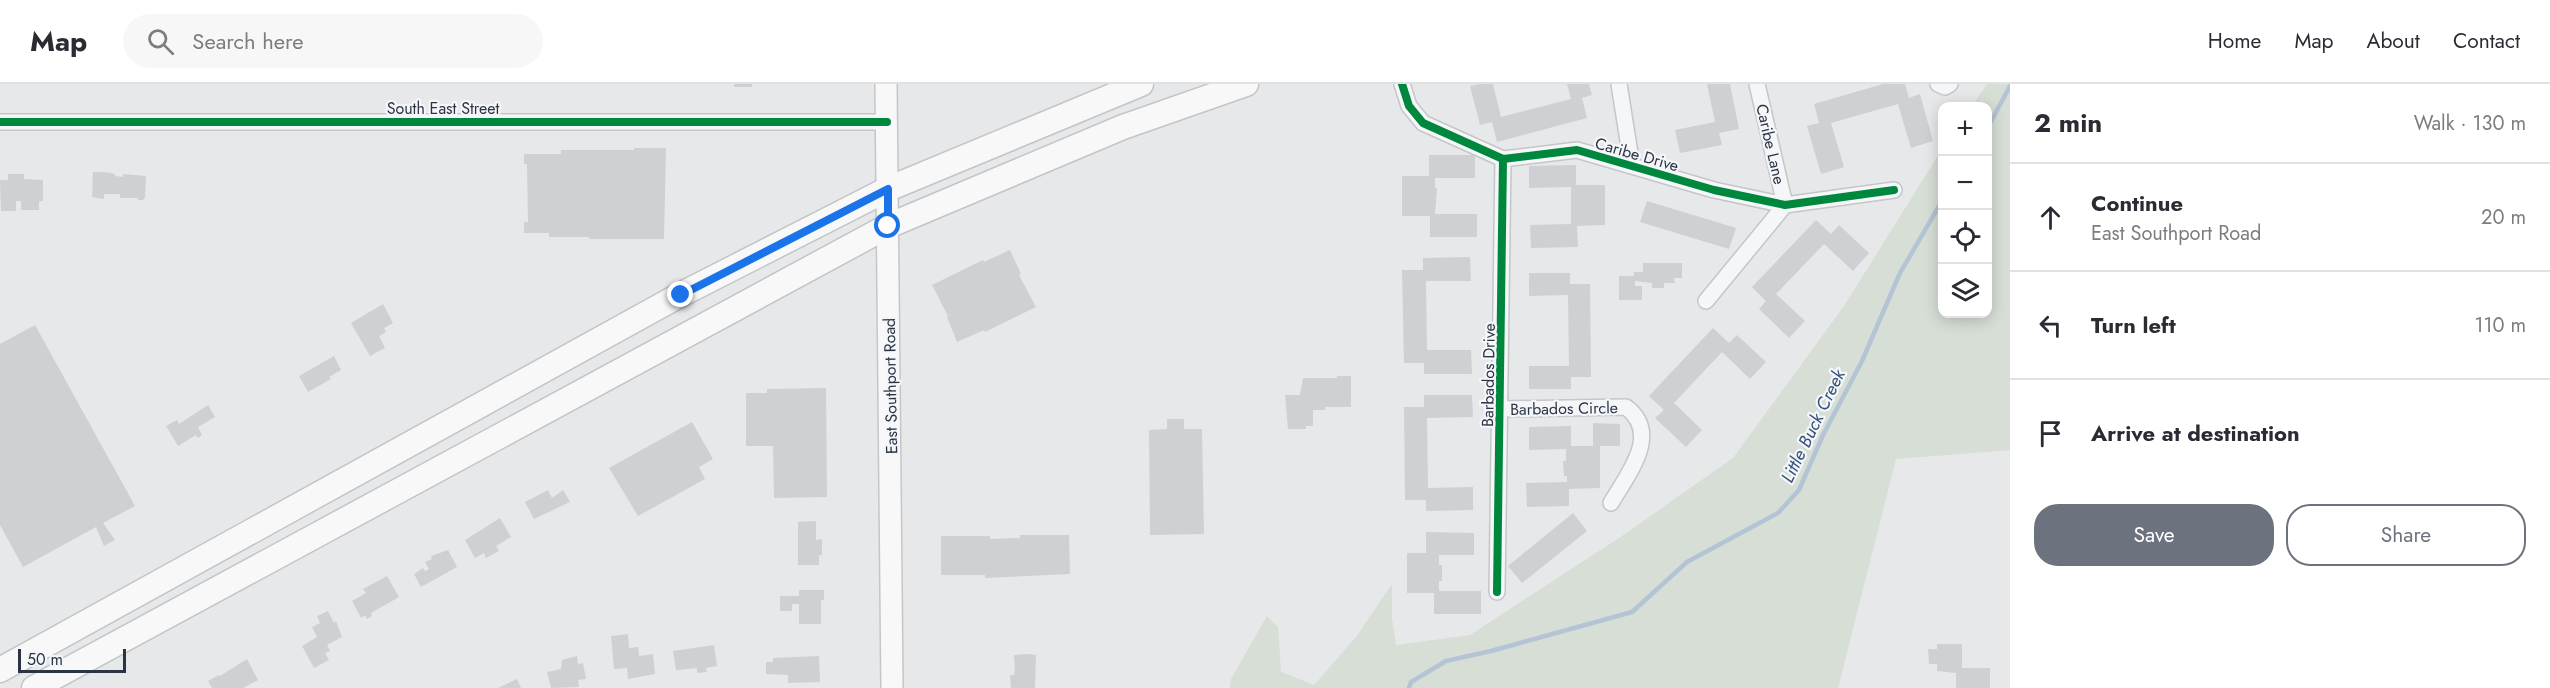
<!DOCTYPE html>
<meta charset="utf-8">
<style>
:root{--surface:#fff;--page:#f7f7f7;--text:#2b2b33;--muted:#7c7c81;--line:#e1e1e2;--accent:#6c737f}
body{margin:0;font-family:Jost,sans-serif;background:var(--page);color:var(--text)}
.controls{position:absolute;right:18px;top:18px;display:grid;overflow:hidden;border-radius:12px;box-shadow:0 3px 15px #0003}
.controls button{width:54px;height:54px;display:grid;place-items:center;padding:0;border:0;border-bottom:2px solid var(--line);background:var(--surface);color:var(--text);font:30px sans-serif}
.scale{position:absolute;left:18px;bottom:15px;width:108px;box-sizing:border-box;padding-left:6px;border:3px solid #2b3445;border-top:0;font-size:16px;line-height:21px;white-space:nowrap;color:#2b3445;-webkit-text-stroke:4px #f4f6f9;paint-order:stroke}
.stop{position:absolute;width:18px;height:18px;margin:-14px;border:4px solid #1a73e8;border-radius:50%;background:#fff}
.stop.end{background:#1a73e8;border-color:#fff;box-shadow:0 2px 6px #0008}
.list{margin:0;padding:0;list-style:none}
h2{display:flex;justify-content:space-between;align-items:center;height:78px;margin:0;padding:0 24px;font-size:26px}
h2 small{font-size:20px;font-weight:400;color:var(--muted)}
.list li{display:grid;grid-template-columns:39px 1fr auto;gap:18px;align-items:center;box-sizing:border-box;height:108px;padding:0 24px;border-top:2px solid var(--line)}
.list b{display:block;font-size:22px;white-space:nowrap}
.list p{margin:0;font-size:20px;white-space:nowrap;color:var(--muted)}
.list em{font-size:20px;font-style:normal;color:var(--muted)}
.actions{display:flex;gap:12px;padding:18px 24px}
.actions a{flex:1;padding:14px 0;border:2px solid var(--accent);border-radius:24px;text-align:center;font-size:21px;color:var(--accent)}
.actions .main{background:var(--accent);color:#fff}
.icon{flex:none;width:33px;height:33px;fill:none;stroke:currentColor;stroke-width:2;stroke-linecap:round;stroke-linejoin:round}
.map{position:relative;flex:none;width:2010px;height:604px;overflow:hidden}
header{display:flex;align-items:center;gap:36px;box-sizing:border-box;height:84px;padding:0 30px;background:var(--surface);border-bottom:2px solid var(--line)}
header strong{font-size:28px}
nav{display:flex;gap:33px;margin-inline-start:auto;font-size:21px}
.search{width:420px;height:54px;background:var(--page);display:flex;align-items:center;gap:15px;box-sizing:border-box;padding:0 21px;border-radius:33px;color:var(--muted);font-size:22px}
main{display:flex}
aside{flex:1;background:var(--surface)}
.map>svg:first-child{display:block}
.green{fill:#d6ded6}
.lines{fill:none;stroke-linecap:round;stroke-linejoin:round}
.stream{stroke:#b4c4d5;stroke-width:4.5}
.building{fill:#ced0d3}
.minor-casing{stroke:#c4c6c8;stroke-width:18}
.secondary-casing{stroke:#c4c6c8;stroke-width:24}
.primary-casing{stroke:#c2c5c8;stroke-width:27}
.minor{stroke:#f5f6f7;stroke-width:15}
.secondary{stroke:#f8f8f8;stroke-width:21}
.primary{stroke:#f8f8f8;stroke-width:24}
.cycleway-casing{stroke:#f4f6f9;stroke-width:11}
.cycleway{stroke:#00873e;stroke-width:8}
.route{stroke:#1a73e8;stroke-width:8}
.labels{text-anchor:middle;stroke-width:4.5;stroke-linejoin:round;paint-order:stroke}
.street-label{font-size:16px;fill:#2b3445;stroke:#f4f6f9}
.water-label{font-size:18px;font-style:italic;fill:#34527a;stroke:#f4f6f9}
</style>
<header>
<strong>Map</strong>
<div class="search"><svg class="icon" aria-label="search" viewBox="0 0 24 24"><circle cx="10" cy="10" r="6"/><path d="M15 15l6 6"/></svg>Search here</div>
<nav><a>Home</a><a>Map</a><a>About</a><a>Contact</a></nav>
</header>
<main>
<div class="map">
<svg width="2010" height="604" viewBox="0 0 2010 604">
<rect width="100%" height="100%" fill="#e6e8ea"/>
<path class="green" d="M1987,0H2010V366L1896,375L1838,604H1230L1231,595L1267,532L1278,543L1281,588L1314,601L1356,553L1392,500V535L1396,561L1470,551L1619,454L1733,374L1844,222L1942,65V230H1988V22H1972Z"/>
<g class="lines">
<path class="stream" d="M1988,43L2010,2
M1409,604L1411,598L1446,577L1491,567L1632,528L1687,478L1778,429L1799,406L1823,351L1862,277L1900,189L1942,117"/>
</g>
<path class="building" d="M734,0H752V3H734Z
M1480,0H1493L1501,33L1571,15L1567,0H1589L1592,11L1582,14L1587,34L1497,58L1492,38L1480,41L1470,2Z
M1707,0H1730L1739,45L1719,49L1722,61L1680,69L1675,46L1715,38Z
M1883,0H1905L1909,14L1920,10L1933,57L1911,64L1898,20L1831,39L1844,83L1821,90L1807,42L1819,39L1814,20Z
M634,64H666L664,155H589V153H549V149H524V138H528L527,80H524V70H561V66H634Z
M1429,71H1475V94H1435V104H1437L1435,130H1477V153H1430V132H1402V92H1429Z
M1576,81V101H1605V141L1577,142L1578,163L1531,164L1530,141L1571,140V103L1529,104V82Z
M93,88H104L115,90V92L123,93V90L146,92L145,114L143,116H138V114H120V110H104V115L92,113Z
M8,90H24V95L43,96V117H39V126H21V117H16V127H1L0,96H8Z
M1647,117L1736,144L1729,165L1640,138Z
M1816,136L1831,150L1839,141L1869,169L1853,187L1824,160L1776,210L1805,237L1789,254L1759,225L1766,217L1752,203Z
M1010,166L1021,190L1019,191L1036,223L985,248L984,246L957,258L947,233L948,232L932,201L983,176L984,178Z
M1470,173L1471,197H1426L1427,266H1471L1472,290H1424V279H1404L1402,186H1423V174Z
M1643,179H1682V194H1674L1675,199H1664V204H1652V199L1635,197V202H1642V216H1619V192H1634V188H1643Z
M1529,189H1570V200H1590L1591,293H1571V305H1529V282H1569L1568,211L1529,212Z
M383,220L393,239L384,244L386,248L379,252L385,264L370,272L351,239Z
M35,241L135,422L103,439L115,456L104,462L96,443L23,483L0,441V260Z
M1713,244L1729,259L1737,251L1766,278L1750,295L1722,268L1674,319L1702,346L1686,363L1655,334L1664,326L1649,312Z
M334,272L341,286L329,293L331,295L308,308L299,292Z
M1337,292H1351V323H1325V326H1313V342H1306V345H1288L1285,311H1300L1303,294H1337Z
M826,304L827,413L774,414L773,362H746V309H767V305Z
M1424,311H1472L1473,333L1427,334L1428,404L1473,403V426L1426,427V416H1405L1404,323H1424Z
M208,321L215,333L198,343L202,351L198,354L196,351L178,362L166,342L177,336L179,340Z
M1167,335H1184V345H1202L1204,450L1150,451L1149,346L1167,345Z
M692,338L713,375L699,383L705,395L638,432L609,384Z
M1593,339L1620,340V362H1600V404L1569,405V422L1527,423L1526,399L1567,398V392H1564L1563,377H1566V365L1529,366V343L1571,342V362H1593Z
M548,406L552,414L563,406L570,418L534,435L525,418Z
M1573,429L1587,447L1522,499L1508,482Z
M500,434L511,453L496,462L499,467L486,474L484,469L475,474L465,456Z
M816,437V456L822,455V471H819V481H798V438Z
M1426,448L1474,449V471H1439V481H1442V497H1439V507H1481V530H1434V509H1407V469H1426Z
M1020,451H1069L1070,490L985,494V491H941V452H990V455L1020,454Z
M448,466L457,483L421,503L414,490L423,484L425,487L429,485L425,478L432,475L431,472Z
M387,492L399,513L371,529L372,532L367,535L365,531L361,534L352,517L366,509L363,505Z
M799,506H824V516H821V540H799V520H792V527H780V512H799Z
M328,527L334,539L336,537L342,553L327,561L330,567L325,569L329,576L314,584L302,562L317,553L312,543L320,539L317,532Z
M628,550L629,564L638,563L639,572L653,570L655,590L628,595L627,584L614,585L611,552Z
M1937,560H1962V584H1990V604H1956V589L1937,587V580H1929L1928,565H1937Z
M714,561L717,582L706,584L707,588L697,589V584L676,586L673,567Z
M1028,570L1036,571L1035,604H1011L1010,591H1014L1015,586L1014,571Z
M577,572L578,580L583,579L586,595L578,596L579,603L551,604L547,588L561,585L562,576Z
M819,572L820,598L788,599V591L766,590V578H773V574Z
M247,575L258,596L243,604H212L208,597L219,591L220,592Z
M517,595L521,604H498Z"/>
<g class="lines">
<g class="minor-casing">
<path id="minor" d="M1402,0L1409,22L1423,39L1503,75L1577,66L1714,106L1785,121L1894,106
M1619,0L1632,82
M1938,0L1945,3L1950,0
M0,38H887
M1706,217L1785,121L1757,0
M1501,325L1626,323C1662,350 1627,391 1611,419
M1497,508L1503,75"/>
</g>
<g class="secondary-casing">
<path id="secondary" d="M886,0L892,604"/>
</g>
<g class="primary-casing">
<path id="primary" d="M0,586L680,211L888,105L1141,0
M34,604L888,142L1123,43L1246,0"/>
</g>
<use href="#minor" class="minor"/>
<use href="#secondary" class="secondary"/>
<use href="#primary" class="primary"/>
<g class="cycleway-casing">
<path id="cycleway" d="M1402,0L1409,22L1423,39L1503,75L1577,66L1714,106L1785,121L1894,106
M0,38H887
M1497,508L1503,75"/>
</g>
<use href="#cycleway" class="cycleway"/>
</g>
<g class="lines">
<path class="route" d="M681,211L888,105V142"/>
</g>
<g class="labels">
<g class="street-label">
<text x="443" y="30">South East Street</text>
<text transform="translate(1771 60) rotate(77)" y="6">Caribe Lane</text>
<text transform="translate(1637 70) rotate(16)" y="6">Caribe Drive</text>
<text transform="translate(1488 291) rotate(-89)" y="6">Barbados Drive</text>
<text transform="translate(890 302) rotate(-91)" y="6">East Southport Road</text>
<text transform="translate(1564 324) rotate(-1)" y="6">Barbados Circle</text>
</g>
<g class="water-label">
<text transform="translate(1813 342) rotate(-64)" y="6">Little Buck Creek</text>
</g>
</g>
</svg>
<div class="controls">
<button>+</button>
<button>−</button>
<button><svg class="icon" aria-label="locate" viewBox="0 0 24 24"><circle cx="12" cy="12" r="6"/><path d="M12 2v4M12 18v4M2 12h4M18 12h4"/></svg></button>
<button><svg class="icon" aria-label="layers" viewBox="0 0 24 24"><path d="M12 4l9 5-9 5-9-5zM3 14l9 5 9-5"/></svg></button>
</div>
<div class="scale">50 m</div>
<div class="stop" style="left:888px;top:142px"></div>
<div class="stop end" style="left:681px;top:211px"></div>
</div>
<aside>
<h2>2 min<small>Walk · 130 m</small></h2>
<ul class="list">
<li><svg class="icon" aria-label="ahead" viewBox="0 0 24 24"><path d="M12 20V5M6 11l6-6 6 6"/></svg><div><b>Continue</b><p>East Southport Road</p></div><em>20 m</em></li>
<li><svg class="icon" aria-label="left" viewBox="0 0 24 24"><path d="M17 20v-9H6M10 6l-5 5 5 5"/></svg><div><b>Turn left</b></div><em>110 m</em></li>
<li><svg class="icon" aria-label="arrive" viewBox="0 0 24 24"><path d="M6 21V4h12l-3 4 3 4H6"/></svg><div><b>Arrive at destination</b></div></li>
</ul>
<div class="actions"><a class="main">Save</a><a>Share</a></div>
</aside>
</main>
